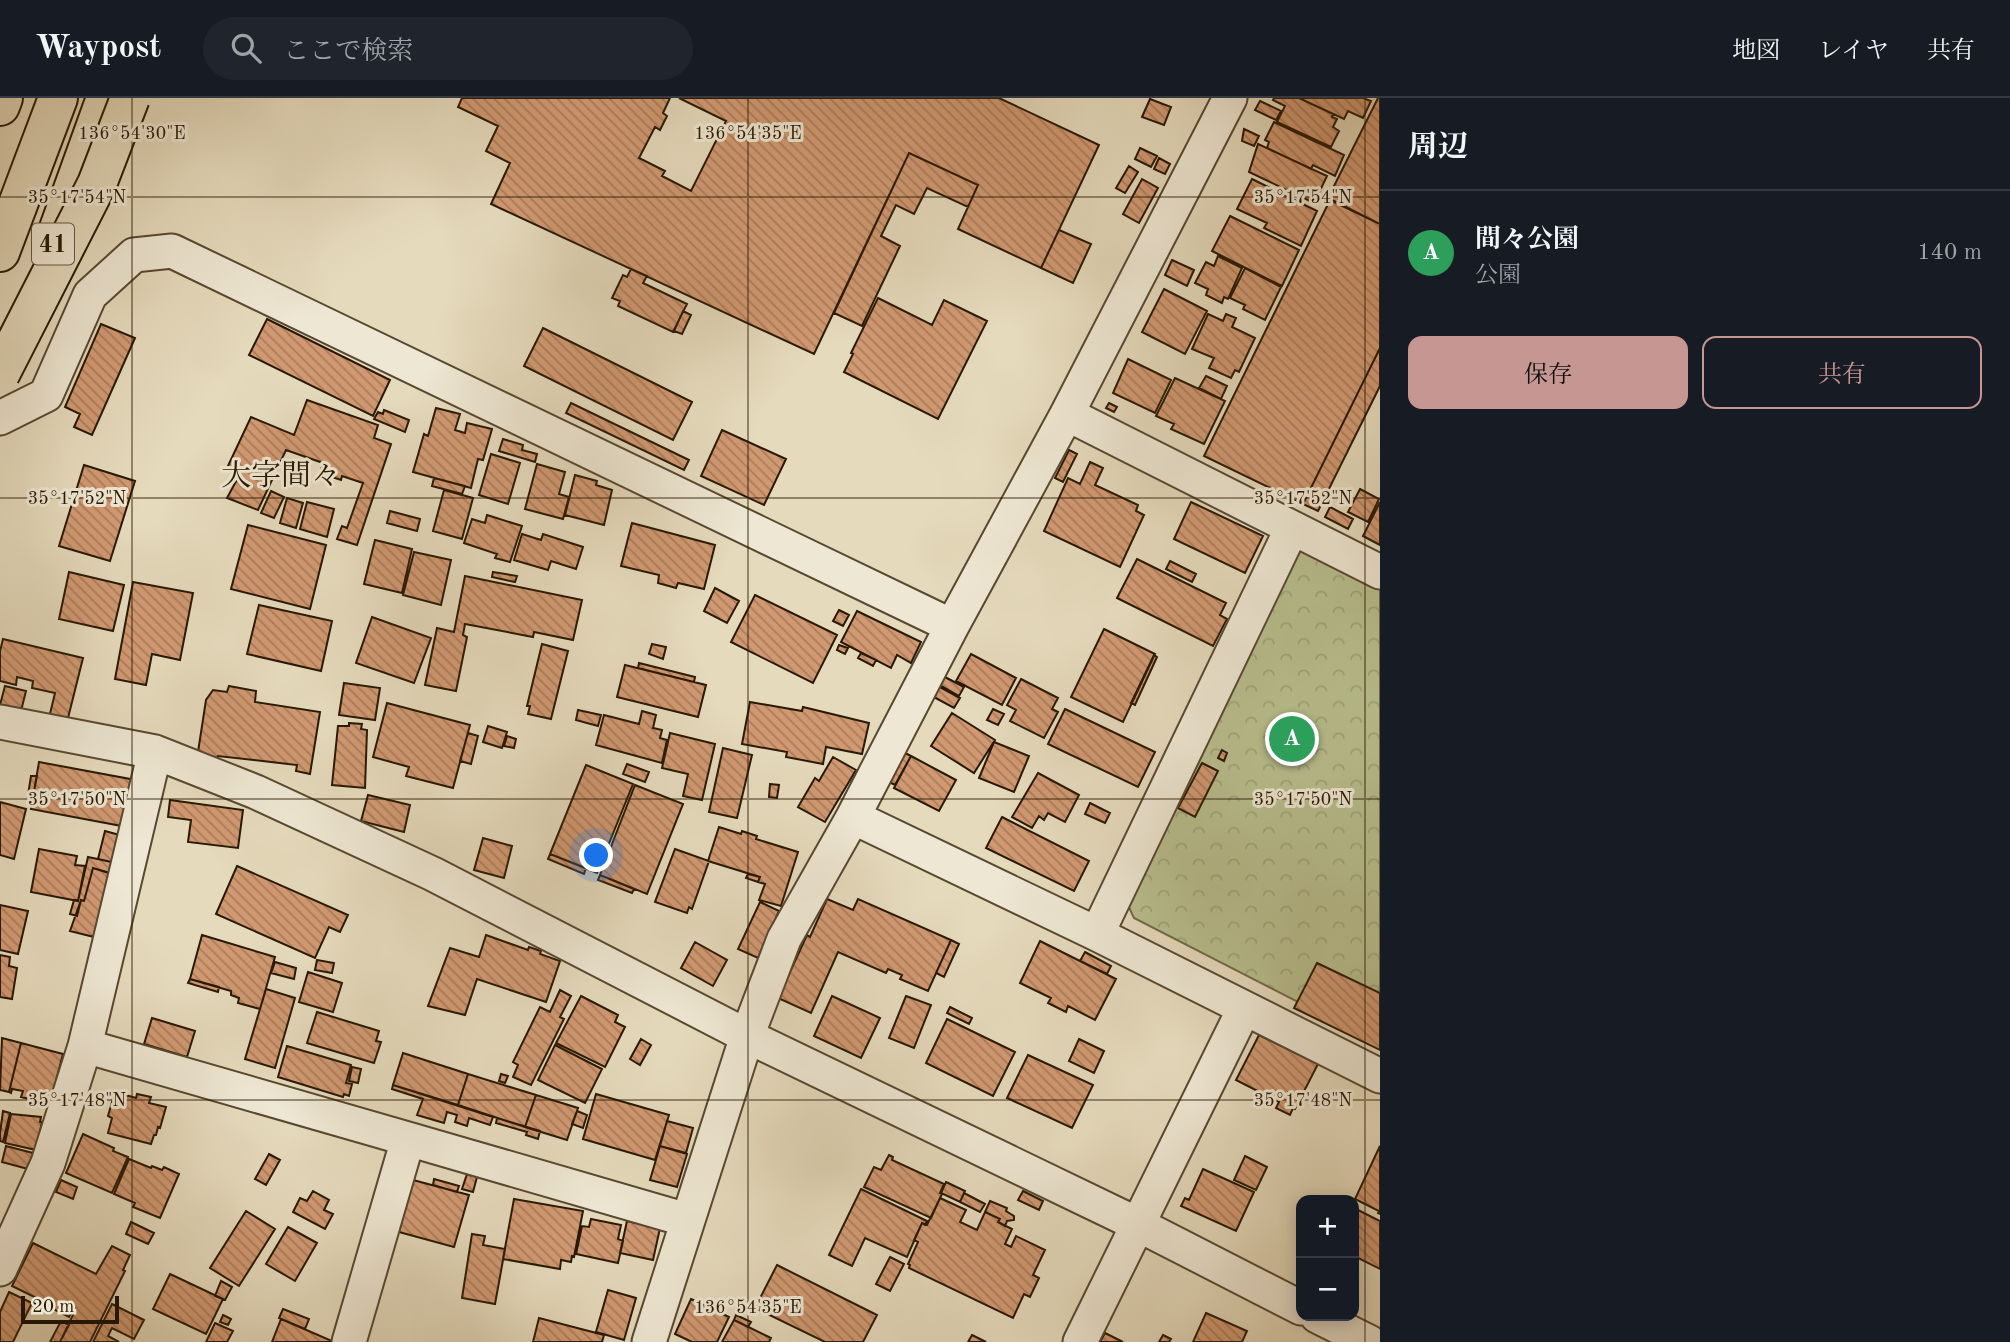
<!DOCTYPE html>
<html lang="ja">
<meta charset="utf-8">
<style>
:root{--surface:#171b24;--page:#20242c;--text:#f1f3f6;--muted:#9ea1a6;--line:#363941;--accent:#c59692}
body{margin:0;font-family:"Old Standard TT","Noto Serif JP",serif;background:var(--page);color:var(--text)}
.controls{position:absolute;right:21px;bottom:21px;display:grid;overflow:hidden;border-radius:14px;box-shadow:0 4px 18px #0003}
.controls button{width:63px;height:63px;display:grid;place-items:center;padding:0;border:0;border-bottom:2px solid var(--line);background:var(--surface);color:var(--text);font:35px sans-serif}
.scale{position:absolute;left:21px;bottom:18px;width:98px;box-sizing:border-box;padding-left:7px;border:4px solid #291803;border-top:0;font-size:19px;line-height:24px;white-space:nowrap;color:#291803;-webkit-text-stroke:5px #eee7d3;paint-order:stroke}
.you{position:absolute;left:597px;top:758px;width:24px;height:24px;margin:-18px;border:5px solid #fff;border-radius:50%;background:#1a73e8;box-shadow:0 0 0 10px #1a73e833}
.badge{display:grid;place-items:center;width:46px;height:46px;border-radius:50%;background:var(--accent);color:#fff;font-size:23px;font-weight:700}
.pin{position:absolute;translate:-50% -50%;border:4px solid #fff;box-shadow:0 2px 7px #0006}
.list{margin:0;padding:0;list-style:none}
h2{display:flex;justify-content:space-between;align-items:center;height:91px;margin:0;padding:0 28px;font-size:30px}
h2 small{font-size:23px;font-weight:400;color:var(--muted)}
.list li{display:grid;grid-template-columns:46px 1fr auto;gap:21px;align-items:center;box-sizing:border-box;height:126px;padding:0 28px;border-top:2px solid var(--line)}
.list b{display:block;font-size:26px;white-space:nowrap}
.list p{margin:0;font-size:23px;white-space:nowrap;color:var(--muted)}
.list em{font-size:23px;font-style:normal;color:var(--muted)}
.actions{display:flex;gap:14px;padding:21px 28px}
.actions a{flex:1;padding:16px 0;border:2px solid var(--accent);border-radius:14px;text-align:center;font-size:24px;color:var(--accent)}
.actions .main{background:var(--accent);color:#111}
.icon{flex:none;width:38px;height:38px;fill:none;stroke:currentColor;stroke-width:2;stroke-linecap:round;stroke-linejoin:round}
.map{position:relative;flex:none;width:1380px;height:1244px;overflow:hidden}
header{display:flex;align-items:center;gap:42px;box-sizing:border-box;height:98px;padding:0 35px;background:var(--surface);border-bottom:2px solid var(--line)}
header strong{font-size:33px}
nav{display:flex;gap:38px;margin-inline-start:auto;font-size:24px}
.search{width:490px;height:63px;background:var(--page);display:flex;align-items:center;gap:18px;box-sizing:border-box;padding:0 24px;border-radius:38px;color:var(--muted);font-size:26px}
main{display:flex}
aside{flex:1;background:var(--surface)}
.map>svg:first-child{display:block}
.park{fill:url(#park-crowns);stroke:#706b48;stroke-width:2}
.building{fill:url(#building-back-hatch);stroke:#291803;stroke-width:2}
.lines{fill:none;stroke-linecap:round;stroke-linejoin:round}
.street-casing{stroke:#584831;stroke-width:37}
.highway-casing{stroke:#291803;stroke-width:42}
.street{stroke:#eee7d3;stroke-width:33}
.highway{stroke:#e5dabc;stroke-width:38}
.highway-bridge-casing{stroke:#291803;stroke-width:42;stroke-linecap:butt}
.highway-bridge{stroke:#e5dabc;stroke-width:38}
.ticks{fill:none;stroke:#291803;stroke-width:2;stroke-opacity:0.45}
.labels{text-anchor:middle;stroke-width:6;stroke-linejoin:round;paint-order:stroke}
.shield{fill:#eee7d3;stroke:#645641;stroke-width:2}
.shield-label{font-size:24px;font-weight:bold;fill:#291803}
.quarter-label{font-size:30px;fill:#291803;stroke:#eee7d3}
.ticks-label{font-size:18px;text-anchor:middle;fill:#291803;stroke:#eee7d3;stroke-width:6;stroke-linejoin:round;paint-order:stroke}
</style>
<header>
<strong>Waypost</strong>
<div class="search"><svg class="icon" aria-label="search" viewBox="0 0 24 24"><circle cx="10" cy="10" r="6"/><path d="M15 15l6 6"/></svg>ここで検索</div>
<nav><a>地図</a><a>レイヤ</a><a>共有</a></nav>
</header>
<main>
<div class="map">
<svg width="1380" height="1244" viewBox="0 0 1380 1244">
<defs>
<pattern id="park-crowns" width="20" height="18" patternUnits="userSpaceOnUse" patternTransform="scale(1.75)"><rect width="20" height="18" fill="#b8be8e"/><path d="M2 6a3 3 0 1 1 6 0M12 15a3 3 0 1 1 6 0" fill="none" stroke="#9ea379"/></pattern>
<pattern id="building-back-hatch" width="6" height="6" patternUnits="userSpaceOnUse" patternTransform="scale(1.75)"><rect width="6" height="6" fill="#d19972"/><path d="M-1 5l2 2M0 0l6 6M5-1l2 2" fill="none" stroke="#aa7c5b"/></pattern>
</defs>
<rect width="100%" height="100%" fill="#e5dabc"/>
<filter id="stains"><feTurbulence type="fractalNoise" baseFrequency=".00286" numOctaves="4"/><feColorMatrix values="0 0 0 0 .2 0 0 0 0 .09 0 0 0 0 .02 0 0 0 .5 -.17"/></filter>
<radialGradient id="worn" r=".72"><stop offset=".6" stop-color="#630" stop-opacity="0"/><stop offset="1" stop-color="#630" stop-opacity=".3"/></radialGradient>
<path class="park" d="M1316,445L1380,480V946L1134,820L1126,803L1292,459Z"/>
<path class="building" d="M462,0H670L663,15L667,18L660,32L655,29L639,60L665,73L662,78L691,93L726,23L679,0H999L1099,47L1041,170L958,131L978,87L909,55L814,256L491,106L510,65L486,53L498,28L458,9Z
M1274,0H1299L1333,16L1332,19L1337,21L1333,29L1339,33L1331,49L1277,24L1285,8L1273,2Z
M1299,0H1363L1371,3L1363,20L1348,13L1344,21Z
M1378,0H1380V126L1328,100Z
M1150,1L1171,9L1164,27L1142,19Z
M1260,3L1281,13L1276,22L1255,12Z
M1274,24L1344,57L1335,78L1313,67L1311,71L1267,50L1269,44L1265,42Z
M1244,31L1259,38L1254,48L1242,43Z
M1258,46L1327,78L1314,105L1249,74Z
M1140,50L1157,58L1151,69L1135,61Z
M909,55L978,87L968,109L927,90L914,116L896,107L881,138L900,148L862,228L834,215Z
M1159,60L1170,66L1165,76L1154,71Z
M1129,68L1138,74L1125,95L1116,90Z
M1142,81L1158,90L1139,125L1123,116Z
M1252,81L1317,113L1301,148L1264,130L1267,125L1237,111Z
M1330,102L1380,126V250L1303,406L1204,358Z
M1230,118L1299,152L1282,188L1212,153Z
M1059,132L1091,146L1073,185L1041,170Z
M1218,158L1242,170L1228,201L1224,199L1222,205L1206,197L1208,191L1195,185L1206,164L1214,168Z
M1172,162L1194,172L1187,188L1165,177Z
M1245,170L1281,189L1265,222L1243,211L1245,207L1230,200Z
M631,171L647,178L643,185L687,206L673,234L618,208L620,203L612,200L623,177L627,179Z
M1164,191L1207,213L1185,256L1142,234Z
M878,200L932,227L944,202L987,223L938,321L844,274L853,256L851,255Z
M683,213L691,217L682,236L674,233Z
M1208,216L1223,223L1226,216L1236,220L1232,229L1255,240L1239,274L1235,272L1231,280L1209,270L1214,260L1192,251Z
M267,221L390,282L373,318L249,257Z
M101,226L135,240L92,337L74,329L80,316L65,309Z
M543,230L692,304L673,342L524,268Z
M1380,250V288L1318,413L1303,406Z
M1128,261L1171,282L1155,315L1113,295Z
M1206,278L1227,288L1221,301L1199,290Z
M1175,280L1225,303L1204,346L1171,331L1174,326L1156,318Z
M307,302L378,327L374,340L391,346L357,447L337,441L342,428L347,430L363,385L342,378L341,382L320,375L323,365L286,352L258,412L227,400L240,376L227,370L251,319L294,337Z
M571,305L689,362L684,372L566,315Z
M1109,305L1117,309L1114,314L1106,310Z
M436,310L460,316L455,332L465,335L467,325L492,331L483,362L478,361L471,390L413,374L424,336L428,338Z
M384,312L409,322L405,334L374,321L378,314L383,316Z
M722,332L786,361L764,407L701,378Z
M503,341L523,347L522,352L537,356L535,364L499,353Z
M1069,352L1077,356L1063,384L1055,380Z
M491,356L520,365L508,406L479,397Z
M1090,364L1103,370L1095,387L1138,407L1136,413L1144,417L1120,469L1044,433L1068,380L1080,386Z
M537,366L565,374L559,396L569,399L563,421L525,411Z
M84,367L135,383L110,463L59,448Z
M575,377L597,383L596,387L612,392L604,427L565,417Z
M434,380L465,388L462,396L432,388Z
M1360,391L1379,401L1368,424L1348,414Z
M444,392L473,400L462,441L433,433Z
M271,393L284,399L274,420L261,415Z
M287,400L303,405L296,430L280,425Z
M307,404L334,411L327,439L300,431Z
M1191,404L1263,438L1245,475L1174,441Z
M1380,404V447L1363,438Z
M1330,409L1353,421L1348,431L1325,419Z
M390,413L420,421L417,433L387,425Z
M487,417L522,428L510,464L495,460L497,456L464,445L472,421L485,425Z
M632,425L715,447L704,491L678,485L676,490L658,485L659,477L621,468Z
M248,427L326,447L310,511L231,491Z
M522,436L541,442L543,436L583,449L576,471L551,463L548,472L514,462Z
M375,442L412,451L402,495L364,486Z
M414,454L451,462L441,507L403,497Z
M1137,461L1226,505L1220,517L1227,521L1213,548L1117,500Z
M1170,463L1196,476L1192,484L1166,471Z
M69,474L124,487L113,533L59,521Z
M493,474L517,478L515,484L492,479Z
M465,478L582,502L573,542L534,534L533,539L465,526L463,537L467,539L456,593L425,587L437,530L454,534Z
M133,484L193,495L180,562L152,556L146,587L115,581Z
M715,490L739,503L727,525L704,513Z
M755,497L837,537L813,585L731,544Z
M259,507L332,523L321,573L247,556Z
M839,512L849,517L843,528L833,523Z
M857,513L921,544L911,565L897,557L891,570L841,544Z
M372,519L431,540L414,585L356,565Z
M1104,531L1155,556L1123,624L1071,599Z
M3,541L83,560L67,624L49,620L55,595L32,590L33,583L17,579L16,587L0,583V553Z
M542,546L568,553L551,621L528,616L530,608H527Z
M652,546L666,549L663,561L649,556Z
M839,547L848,550L845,556L837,552Z
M861,555L876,562L873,568L858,560Z
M971,556L1016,580L1002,607L956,583Z
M1154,557L1157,559L1135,607L1131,605Z
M639,565L695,579L694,584L638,570Z
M625,567L706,587L698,619L617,599Z
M943,578L964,589L959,598L938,586Z
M1021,581L1058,600L1052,611L1058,614L1044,640L1010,623L1016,612L1007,607Z
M344,585L380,590L375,622L339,617Z
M5,588L26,593L21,613L0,607Z
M229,588L256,593L255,604L320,614L310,676L296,673L297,667L218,658L217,664L198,654L206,602L213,592L227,594Z
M938,588L960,600L954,610L932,598Z
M750,604L802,613L803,609L869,625L862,656L826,649L823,666L786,659L787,654L742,646Z
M387,605L470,627L453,690L406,678L409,669L373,659Z
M993,611L1004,616L998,627L987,622Z
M1065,611L1155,654L1138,689L1048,646Z
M578,612L601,617L598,628L576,622Z
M642,613L656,617L653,630L662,632L660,640L667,642L662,665L596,647L604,617L639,626Z
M952,615L995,642L974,675L931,648Z
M349,625L362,626L361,631L367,632L365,690L332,687L338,628H349Z
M488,628L507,634L502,650L483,644Z
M468,635L478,638L471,666L460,663Z
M670,635L715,646L702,702L683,698L688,676L662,670Z
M507,638L516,641L514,650L504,648Z
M994,644L1029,658L1014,694L979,680Z
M723,650L752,657L737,720L709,714Z
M1222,652L1227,655L1224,663L1218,660Z
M905,655L911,658L895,687L889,684Z
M911,658L956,682L939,713L894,690Z
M833,659L856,672L825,724L798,709L815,680L819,683Z
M39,664L130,681L134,691L127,729L31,711Z
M1202,665L1218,673L1195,719L1178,710Z
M627,666L649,674L645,684L623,676Z
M586,667L633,686L597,775L550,756Z
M1038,675L1079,697L1065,724L1048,715L1044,722L1039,718L1032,730L1012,719Z
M31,678H37L33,698L28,697Z
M770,686L779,687L777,700L769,699Z
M635,687L683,706L647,796L600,777Z
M368,697L410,707L404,734L361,723Z
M170,702L243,712L238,750L188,744L191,722L168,719Z
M0,704L26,711L14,761L0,757Z
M1090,705L1110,715L1105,725L1085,716Z
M1002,719L1089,763L1074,793L986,750Z
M719,729L741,736L742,733L757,738L756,741L798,754L781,808L759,802L765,786L758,784L760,779L708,763Z
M105,733L123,738L116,765L98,761Z
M483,740L512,748L504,780L474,772Z
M39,751L77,758L75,767L85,768L78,803L31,794Z
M675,751L709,763L692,811L689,809L687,815L655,804Z
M550,756L586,770L584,776L548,761Z
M88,759L112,764L110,775L93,770L84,803L81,802L77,818L70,816L74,802L78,803Z
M237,768L348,817L340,834L329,829L315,860L216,816Z
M93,770L112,776L94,839L70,833L81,802L84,803Z
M748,776L760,779L758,784L746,780Z
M600,777L634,791L632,795L598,782Z
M827,801L853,812L858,801L951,842L928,893L900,881L902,877L888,871L886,875L838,854L811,915L778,900L807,837L810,839Z
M760,804L779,813L758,860L738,851Z
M0,807L28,813L18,856L0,852Z
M202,837L275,859L260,911L238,905L239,900L231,897V893L190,881Z
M486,837L528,852L529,849L541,853L540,856L560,863L546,904L477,881L465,917L428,908L450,850L479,859Z
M951,842L959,846L944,879L936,875Z
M1040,843L1116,881L1095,922L1068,908L1066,914L1048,905L1051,900L1020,885Z
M695,844L727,862L713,888L681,870Z
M1085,854L1111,868L1107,876L1080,863Z
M0,857L10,859L9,868L17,870L12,901L0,899Z
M317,862L334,865L332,875L315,872Z
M275,864L296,870L294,881L271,875Z
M1317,865L1380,895V952L1294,910Z
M308,874L342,885L333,914L299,904Z
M190,881L219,889L218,894L188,885Z
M266,891L295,900L275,970L245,961Z
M560,892L571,898L560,919L564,921L531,987L513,979L518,967L513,964L540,909L550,914Z
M581,898L618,917L615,924L625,929L605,969L556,945Z
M832,898L880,920L861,960L814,938Z
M906,898L931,907L914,950L889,940Z
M950,909L972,920L969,926L947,915Z
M317,914L379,933L376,943L381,944L374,965L307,945Z
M152,920L195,933L187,959L144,946Z
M947,921L1015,954L993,998L926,965Z
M1259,937L1318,966L1295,1011L1293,1010L1290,1017L1276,1010L1279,1004L1236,982Z
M2,940L21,945L9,994L0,992Z
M641,941L651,947L640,967L630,961Z
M1079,941L1104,953L1094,975L1069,963Z
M21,945L63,956L50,1006L21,999L23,993L12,991L11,995L9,994Z
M555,947L602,971L585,1005L538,982Z
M287,948L351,967L346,985L352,986L349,998L344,996L343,999L278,979Z
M403,955L468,976L458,1007L393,987Z
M1028,957L1093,987L1072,1030L1007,1000Z
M352,969L361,971L358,985L349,983Z
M468,976L536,997L525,1029L458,1007Z
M501,976L508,978L505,985L499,983Z
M393,987L493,1019L490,1027L469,1020L467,1028L455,1024L457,1017L447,1014L444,1025L417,1017L423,1001L392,991Z
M115,994L136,1000L137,996L151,999L149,1005L166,1009L160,1030L158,1029L156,1037H154L151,1046L108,1035L112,1020L108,1018Z
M596,996L669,1017L655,1062L583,1041Z
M536,997L578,1010L567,1042L525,1029Z
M3,1013L10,1015L3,1044L0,1043V1035Z
M577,1013L587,1017L583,1030L572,1026Z
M11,1016L41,1019L40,1024H42L36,1052L5,1045Z
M497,1020L540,1033L538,1041L526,1037L527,1034L496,1025Z
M667,1023L693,1030L686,1055L660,1048Z
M83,1036L114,1050L113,1053L128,1059L112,1095L66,1075Z
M6,1048L33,1055L28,1071L2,1064Z
M660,1048L687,1056L677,1089L650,1082Z
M1380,1048V1116L1378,1115L1379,1113L1355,1101Z
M269,1056L280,1062L266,1087L255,1081Z
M889,1057L893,1059L892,1062L944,1086L940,1095L942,1096L931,1120L864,1089L874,1069L881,1072Z
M1245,1058L1267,1069L1256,1092L1234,1082Z
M129,1061L151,1070L152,1068L162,1072L164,1069L179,1076L160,1120L133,1109L135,1105L114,1096Z
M1203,1071L1254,1094L1236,1133L1181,1108L1185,1100L1189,1102Z
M467,1076L477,1079L473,1094L462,1091Z
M434,1081L459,1088L457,1094L433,1087Z
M61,1082L77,1089L73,1101L56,1094Z
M413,1082L469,1097L454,1149L399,1134Z
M946,1084L965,1093L960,1104L941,1095Z
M861,1091L927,1123L925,1127L922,1125L907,1159L865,1140L852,1168L829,1157Z
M313,1093L329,1102L324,1112L333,1116L325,1131L293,1114L300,1100L307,1103Z
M1023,1093L1043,1103L1039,1112L1018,1102Z
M964,1095L985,1106L980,1114L960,1104Z
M940,1100L966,1112L960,1124L977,1132L985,1114L1000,1121L998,1124L1012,1131L1005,1146L1011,1149L1016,1138L1045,1152L1033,1177L1039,1180L1030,1199L1024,1196L1013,1220L909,1170L910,1167L908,1166L918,1144L914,1142L922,1125L927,1127Z
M514,1101L583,1113L574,1159L572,1158L571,1164L561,1162L560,1171L503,1161Z
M990,1103L1007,1110L1006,1113L1014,1118V1122L1007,1123L1005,1128L998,1124L1000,1121L985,1114Z
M1354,1110L1380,1123V1171L1354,1158Z
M246,1113L275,1131L239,1188L210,1170Z
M591,1121L621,1127L618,1141L623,1143L618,1165L576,1156L582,1128L589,1129Z
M627,1123L660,1130L653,1162L620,1155Z
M131,1124L154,1135L148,1146L126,1136Z
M288,1129L317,1145L295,1183L266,1166Z
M472,1136L485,1138L483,1147L505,1151L495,1206L462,1200Z
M33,1145L96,1176L112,1148L130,1157L123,1172L125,1173L90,1244H60L73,1217L71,1215L69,1219L49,1209L51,1207L12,1188Z
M890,1159L904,1166L890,1193L876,1186Z
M777,1167L877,1217L863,1244H825L755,1210Z
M170,1176L223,1201L206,1236L153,1211Z
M221,1183L232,1189L225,1202L215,1198Z
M608,1192L636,1200L624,1242L596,1234Z
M9,1194L32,1205L13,1244H0V1214Z
M691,1201L729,1219L717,1244H692L675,1236Z
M112,1206L144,1222L134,1241L112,1230L108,1238L119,1244H93Z
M283,1211L309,1221L305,1231L279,1220Z
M1206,1215L1247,1233L1242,1244H1193Z
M223,1217L231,1221L228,1227L220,1224Z
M736,1217L751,1224L748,1229L734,1222Z
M539,1220L604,1237L602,1244H533Z
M281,1221L334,1244H272Z
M734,1222L771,1240L769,1244H722Z
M61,1223L69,1227L60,1244H50Z
M215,1225L233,1233L227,1244H206Z
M1105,1235L1123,1244H1100Z
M972,1237L986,1244H968Z
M1163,1237L1171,1241L1169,1244H1159Z"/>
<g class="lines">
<g class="street-casing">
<path id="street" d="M1067,316L1380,474
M0,320L46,297L90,197L134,157L172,153L952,528
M0,624L155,654L256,694L433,776L747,938L1137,1126L1301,1210
M853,719L1097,836L1380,978
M1097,836L1292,430
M85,948L408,1041
M0,1171L48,1065L85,948L155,654
M1317,1218L1369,1244
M349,1244L408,1041L687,1122
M649,1244L747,938L784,841L853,719L952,528L1067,316L1230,0
M1080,1244L1244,911"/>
</g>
<g class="highway-casing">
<path id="highway" d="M0,8L3,0
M57,136L106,0
M0,154L58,0"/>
</g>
<use href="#street" class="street"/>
<use href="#highway" class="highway"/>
<g class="highway-bridge-casing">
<path id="highway-bridge" d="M0,276L97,86L130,0"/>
</g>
<use href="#highway-bridge" class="highway-bridge"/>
</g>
<path class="ticks" d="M132,0V1244M748,0V1244M1365,0V1244M0,99H1380M0,400H1380M0,701H1380M0,1002H1380"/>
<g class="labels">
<rect class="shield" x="32" y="125.5" width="42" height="41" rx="5"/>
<g class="shield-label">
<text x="53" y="154">41</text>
</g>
<g class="quarter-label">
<text x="281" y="387">大字間々</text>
</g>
</g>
<g class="ticks-label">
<text x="132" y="41">136°54'30"E</text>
<text x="748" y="41">136°54'35"E</text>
<text x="77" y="105">35°17'54"N</text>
<text x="1303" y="105">35°17'54"N</text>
<text x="77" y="406">35°17'52"N</text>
<text x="1303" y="406">35°17'52"N</text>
<text x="77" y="707">35°17'50"N</text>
<text x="1303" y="707">35°17'50"N</text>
<text x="77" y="1008">35°17'48"N</text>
<text x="1303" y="1008">35°17'48"N</text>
<text x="748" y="1215">136°54'35"E</text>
</g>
<rect width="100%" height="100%" filter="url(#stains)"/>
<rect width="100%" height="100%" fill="url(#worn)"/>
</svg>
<div class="controls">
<button>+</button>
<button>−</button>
</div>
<div class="scale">20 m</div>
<div class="you"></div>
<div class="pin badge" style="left:1292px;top:641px;background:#2e9e5b">A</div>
</div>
<aside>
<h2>周辺<small></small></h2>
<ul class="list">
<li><span class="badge" style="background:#2e9e5b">A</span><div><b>間々公園</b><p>公園</p></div><em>140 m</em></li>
</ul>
<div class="actions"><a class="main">保存</a><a>共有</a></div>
</aside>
</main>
